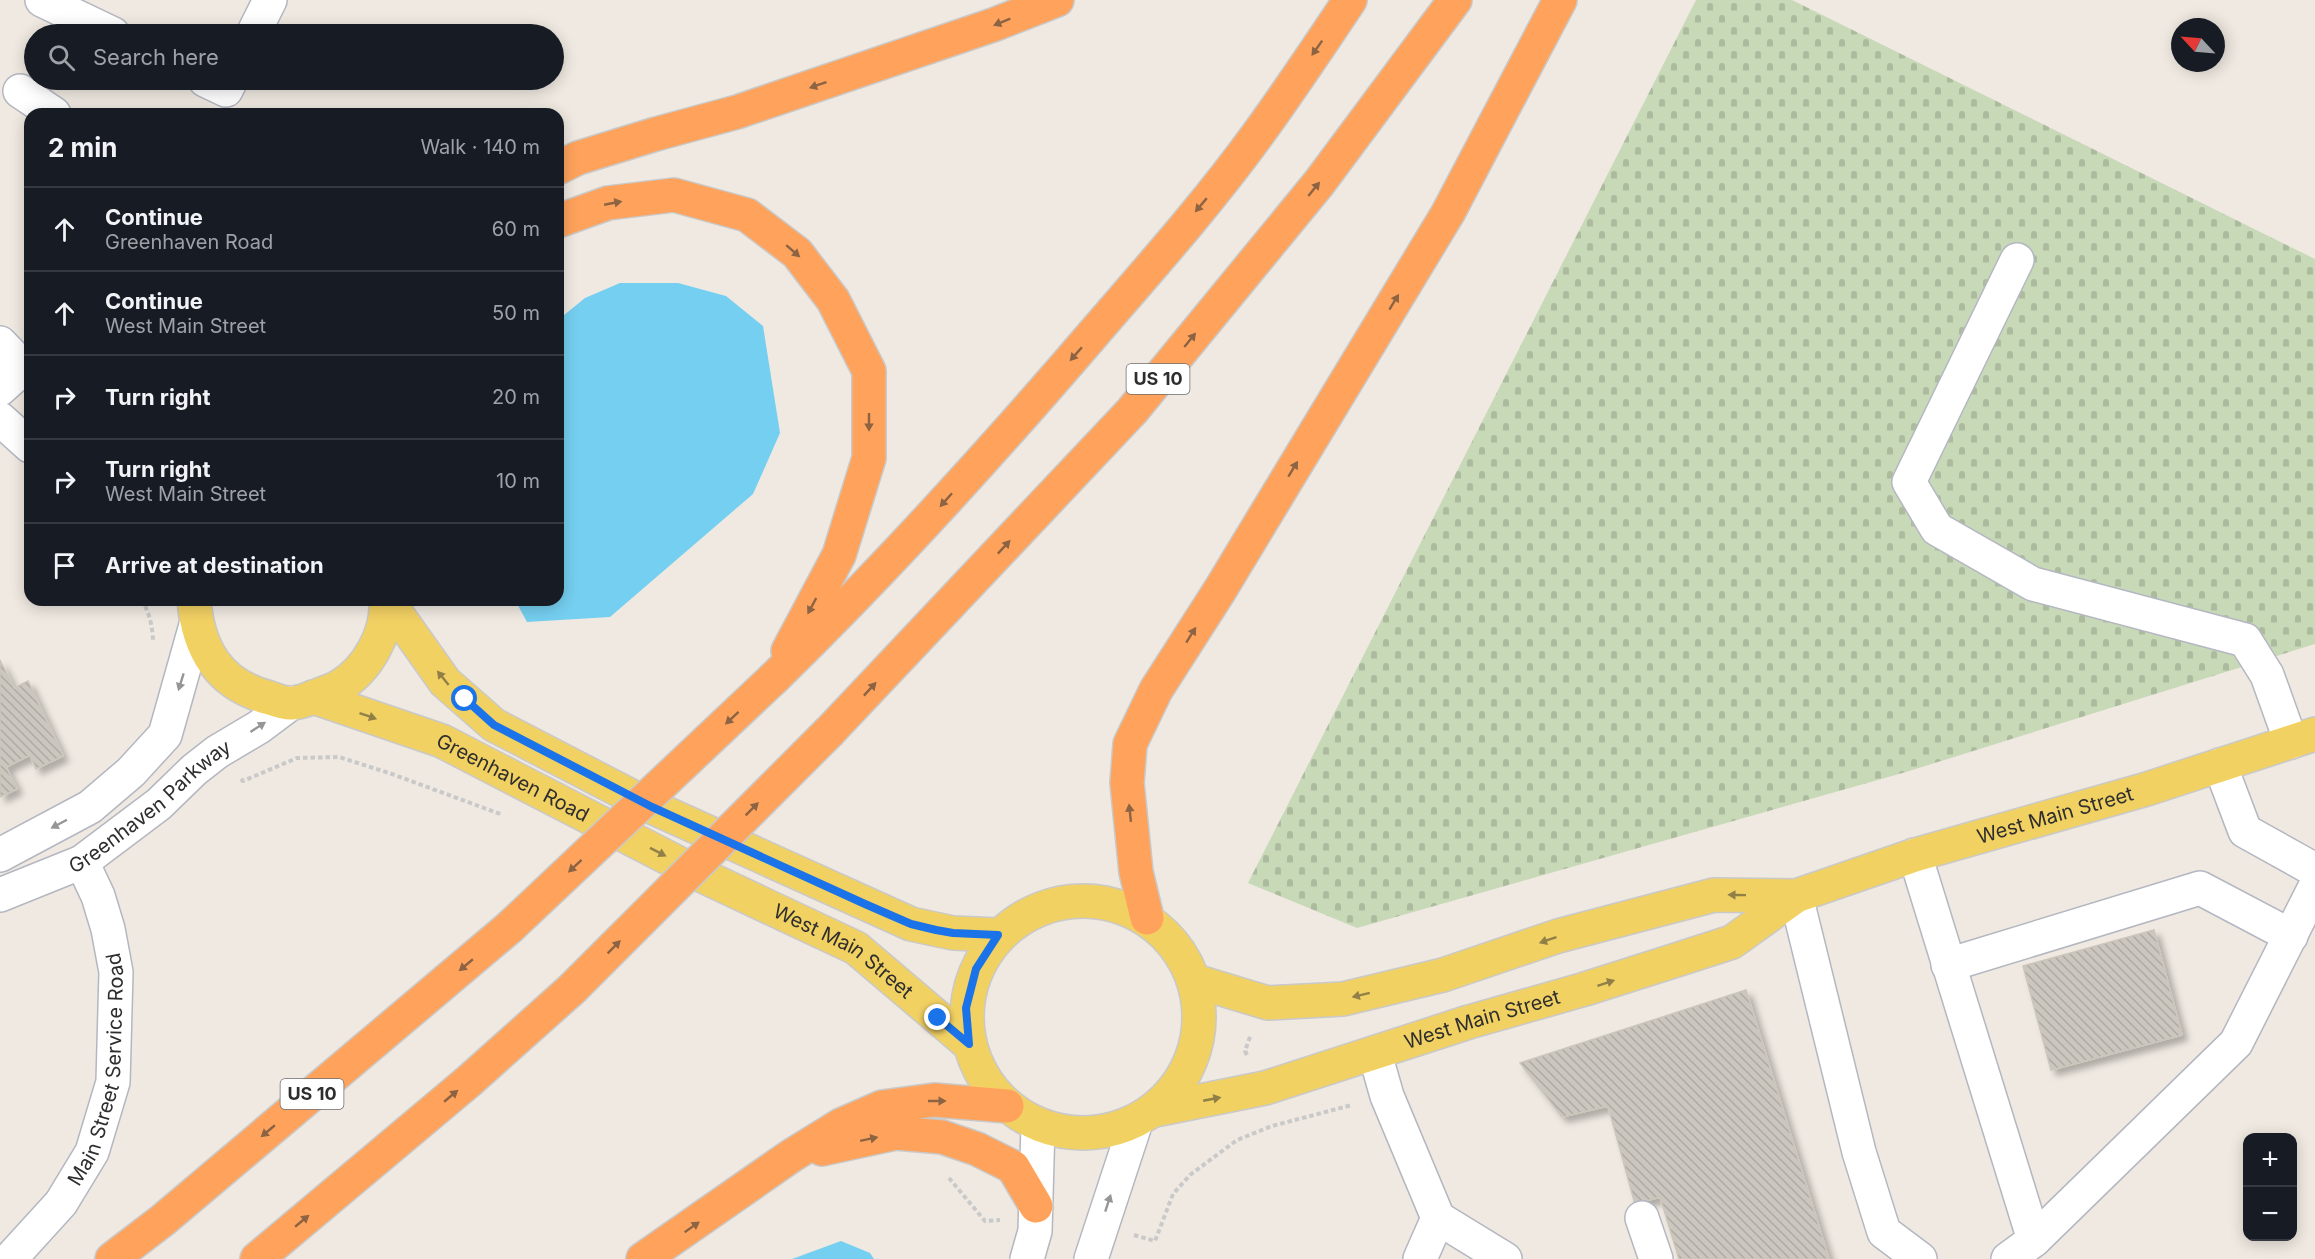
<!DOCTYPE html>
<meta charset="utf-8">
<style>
:root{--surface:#171b24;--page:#20242c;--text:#f1f3f6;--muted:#9ea1a6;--line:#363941}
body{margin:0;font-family:Inter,sans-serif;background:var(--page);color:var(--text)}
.controls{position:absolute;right:18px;bottom:18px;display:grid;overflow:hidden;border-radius:12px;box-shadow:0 3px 15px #0003}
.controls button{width:54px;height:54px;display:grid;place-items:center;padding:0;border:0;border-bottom:2px solid var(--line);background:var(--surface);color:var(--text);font:30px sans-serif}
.compass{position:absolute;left:2171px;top:18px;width:54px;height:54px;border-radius:50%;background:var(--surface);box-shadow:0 3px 15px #0003;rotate:296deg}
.stop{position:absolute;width:18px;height:18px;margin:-14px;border:4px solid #1a73e8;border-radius:50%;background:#fff}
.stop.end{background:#1a73e8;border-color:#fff;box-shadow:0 2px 6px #0008}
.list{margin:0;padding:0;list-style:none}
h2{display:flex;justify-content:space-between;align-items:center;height:78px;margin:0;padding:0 24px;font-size:26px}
h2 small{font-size:20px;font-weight:400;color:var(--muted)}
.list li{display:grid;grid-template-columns:39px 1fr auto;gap:18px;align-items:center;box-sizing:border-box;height:84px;padding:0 24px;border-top:2px solid var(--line)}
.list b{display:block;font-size:22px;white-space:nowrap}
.list p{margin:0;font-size:20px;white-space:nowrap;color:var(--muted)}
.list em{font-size:20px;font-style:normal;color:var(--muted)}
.icon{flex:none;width:33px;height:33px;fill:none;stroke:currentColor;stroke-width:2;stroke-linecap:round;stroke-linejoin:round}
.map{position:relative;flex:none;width:2315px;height:1259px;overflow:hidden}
.search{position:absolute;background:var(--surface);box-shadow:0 3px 15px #0003;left:24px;top:24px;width:540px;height:66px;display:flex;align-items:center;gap:15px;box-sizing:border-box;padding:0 21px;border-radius:33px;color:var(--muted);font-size:22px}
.panel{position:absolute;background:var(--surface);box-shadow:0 3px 15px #0003;left:24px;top:108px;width:540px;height:498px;border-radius:18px}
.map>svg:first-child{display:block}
.cemetery{fill:url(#cemetery-stones)}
.water{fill:#75cff0}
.building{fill:url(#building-back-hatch);stroke:#cbc5ba;stroke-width:1.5;filter:url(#shadow)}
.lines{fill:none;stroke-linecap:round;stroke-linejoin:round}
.minor-casing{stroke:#b4b7c1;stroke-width:36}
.major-casing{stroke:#c9c9c9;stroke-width:36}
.highway-casing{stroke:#c9c9c9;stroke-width:36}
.path{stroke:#c9c9c9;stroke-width:4;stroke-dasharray:4.5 3;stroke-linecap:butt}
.minor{stroke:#fff;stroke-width:33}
.major{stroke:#f2d163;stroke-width:33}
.highway{stroke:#ffa35c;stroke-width:33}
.highway-bridge-casing{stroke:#c9c9c9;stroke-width:36;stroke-linecap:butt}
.highway-bridge{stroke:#ffa35c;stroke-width:33}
.oneway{fill:#8c6343}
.oneway2{fill:#908048}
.oneway3{fill:#969696}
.route{stroke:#1a73e8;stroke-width:8}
.labels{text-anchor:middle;stroke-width:4.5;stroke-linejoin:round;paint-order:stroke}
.shield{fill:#fff;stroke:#6d6d6d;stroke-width:1.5}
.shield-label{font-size:18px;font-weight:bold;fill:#2e2e2e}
.street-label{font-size:20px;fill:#2e2e2e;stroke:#fff}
</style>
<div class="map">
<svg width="2315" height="1259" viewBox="0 0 2315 1259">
<defs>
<pattern id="cemetery-stones" width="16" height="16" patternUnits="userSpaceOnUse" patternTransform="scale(1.5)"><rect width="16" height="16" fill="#c8d9b8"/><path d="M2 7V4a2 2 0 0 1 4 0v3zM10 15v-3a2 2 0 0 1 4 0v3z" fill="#acbb9e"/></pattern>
<pattern id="building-back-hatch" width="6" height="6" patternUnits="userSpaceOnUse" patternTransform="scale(1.5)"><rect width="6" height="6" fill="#cbc7bf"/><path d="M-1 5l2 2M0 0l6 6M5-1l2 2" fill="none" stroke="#afaba4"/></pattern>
<filter id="shadow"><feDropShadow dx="5.5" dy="5.5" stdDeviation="3" flood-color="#0004"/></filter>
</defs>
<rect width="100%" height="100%" fill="#efe9e1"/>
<path class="cemetery" d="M1696,0H1792L2315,259V644L1906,772L1357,928L1248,883Z"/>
<path class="water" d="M620,283H678L726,296L763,326L780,433L753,494L610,617L527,622L515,600H558V320L585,298Z
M841,1241L870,1253L874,1259H792Z"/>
<path class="building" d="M0,660L14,688L28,681L63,756L36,769L30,755L6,767L17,789L0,797Z
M2154,930L2182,1035L2051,1070L2023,966Z
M1746,990L1829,1259H1679L1660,1197L1635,1204L1608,1106L1562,1117L1520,1063Z"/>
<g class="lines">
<g class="minor-casing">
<g id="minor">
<path d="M42,0L113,34"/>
<path d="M253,34L270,0"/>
<path d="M205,80L226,90L231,80"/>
<path d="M20,91L54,114"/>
<path d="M2017,260L1909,482L1937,529L2033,584L2245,640L2267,675L2291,742"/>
<path d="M0,343L30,374"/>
<path d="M0,389L30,362"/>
<path d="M0,419L30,446"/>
<path d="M2220,765L2245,831L2315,870"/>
<path d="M0,855L90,807L131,772L165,735L196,625"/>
<path d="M1915,855L2034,1240"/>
<path id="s1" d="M0,895L82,862L159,804L194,770L217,752L259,727L291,703"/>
<path d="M1796,896L1859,1152L1884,1232L1920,1259"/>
<path d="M1948,965L2200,888L2291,936"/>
<path d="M1375,1054L1387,1096L1438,1218L1505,1259"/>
<path d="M1642,1218L1656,1259"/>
<path id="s2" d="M10,1259L61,1203L92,1152L113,1082L116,972L108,929L98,896L82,862"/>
<path d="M1027,1259L1035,1231L1038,1125"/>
<path d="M1091,1259L1136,1122"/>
<path d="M1420,1259L1438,1218"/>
<path d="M2008,1259L2034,1240L2236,1043L2315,887"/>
</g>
</g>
<g class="major-casing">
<g id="major">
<path d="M194,600C198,650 219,685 270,698C276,700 286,704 292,703C301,703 311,698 319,695C326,692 334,690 340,686C368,669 388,633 386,600"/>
<path d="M387,600L445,682L494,725L652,807L911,924L953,933L998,935"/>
<path id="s3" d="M313,697L442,741L705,877L856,948L969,1044"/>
<circle cx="1083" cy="1017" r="116"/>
<path d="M1195,981L1268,1003L1343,999L1443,975L1558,936L1714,895L1796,896"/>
<path id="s4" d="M1155,1110L1265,1088L1469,1022L1585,989L1670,962L1732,942L1796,896L1915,855L2147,789L2315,734"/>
</g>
</g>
<g class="highway-casing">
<path id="highway" d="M558,168L578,158L656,134L737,112L993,25L1057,0
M558,221L608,203L674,195L747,215L797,253L833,300L869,371V458L839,555L788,651
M774,678C887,568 992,452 1094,333C1150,268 1208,203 1258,134C1290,90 1320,45 1350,0
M830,731L1132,411L1319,183L1455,0
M1147,918L1136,872L1127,783L1130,744L1156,690L1220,590L1448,213L1560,0
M822,1149L896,1133L942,1137L977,1149L1013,1167L1036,1206
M112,1259L163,1220L510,927
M257,1259L469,1081L572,989
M643,1259L791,1156L841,1125L882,1107L934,1100L1007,1106"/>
</g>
<path class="path" d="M141,600C149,609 153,629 153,642
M241,779L243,781L297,758L339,757L392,774L503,815
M1247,1055L1245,1051L1251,1034
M949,1178L985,1221L1000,1220
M1134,1235L1155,1241L1173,1194L1190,1175L1237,1140L1272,1126L1352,1105"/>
<use href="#minor" class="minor"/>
<use href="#major" class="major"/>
<use href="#highway" class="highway"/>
<g class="highway-bridge-casing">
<path id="highway-bridge" d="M510,927L774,678
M572,989L830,731"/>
</g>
<use href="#highway-bridge" class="highway-bridge"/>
</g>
<defs><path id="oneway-solid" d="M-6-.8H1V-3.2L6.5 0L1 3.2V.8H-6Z" transform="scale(1.5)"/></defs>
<g class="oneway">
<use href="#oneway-solid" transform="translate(1002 22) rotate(158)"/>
<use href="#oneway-solid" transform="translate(1317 48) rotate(125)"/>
<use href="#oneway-solid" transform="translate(818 85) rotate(161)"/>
<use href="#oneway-solid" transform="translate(1314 189) rotate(-51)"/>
<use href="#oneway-solid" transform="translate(613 203) rotate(-11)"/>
<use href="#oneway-solid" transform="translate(1201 205) rotate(130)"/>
<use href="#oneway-solid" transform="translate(793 251) rotate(41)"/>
<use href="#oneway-solid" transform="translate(1394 302) rotate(-59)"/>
<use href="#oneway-solid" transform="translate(1190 340) rotate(-51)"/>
<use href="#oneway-solid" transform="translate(1076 354) rotate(131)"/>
<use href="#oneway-solid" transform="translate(869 422) rotate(90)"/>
<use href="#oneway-solid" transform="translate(1293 469) rotate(-59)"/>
<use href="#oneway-solid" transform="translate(946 500) rotate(132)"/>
<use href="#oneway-solid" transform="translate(1004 547) rotate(-47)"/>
<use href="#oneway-solid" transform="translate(812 606) rotate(118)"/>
<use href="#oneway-solid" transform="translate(1191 635) rotate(-58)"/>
<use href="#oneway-solid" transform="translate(870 689) rotate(-47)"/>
<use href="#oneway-solid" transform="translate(732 718) rotate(137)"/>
<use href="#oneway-solid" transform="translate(752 809) rotate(-45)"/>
<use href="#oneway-solid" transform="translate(1130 813) rotate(-96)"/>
<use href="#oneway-solid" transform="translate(575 866) rotate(137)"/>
<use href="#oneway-solid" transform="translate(614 947) rotate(-45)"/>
<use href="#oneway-solid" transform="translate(466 965) rotate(140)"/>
<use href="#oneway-solid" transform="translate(451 1096) rotate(-40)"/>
<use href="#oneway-solid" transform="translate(937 1101)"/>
<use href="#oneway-solid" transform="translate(268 1131) rotate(140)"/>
<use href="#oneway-solid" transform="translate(869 1139) rotate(-12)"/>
<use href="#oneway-solid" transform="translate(302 1221) rotate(-40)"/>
<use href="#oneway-solid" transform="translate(692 1227) rotate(-35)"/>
</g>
<g class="oneway2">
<use href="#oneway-solid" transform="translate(443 678) rotate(-129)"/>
<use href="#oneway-solid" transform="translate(368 716) rotate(19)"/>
<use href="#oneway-solid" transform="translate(658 852) rotate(27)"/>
<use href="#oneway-solid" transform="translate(1737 895) rotate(-179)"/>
<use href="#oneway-solid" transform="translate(1548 940) rotate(161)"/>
<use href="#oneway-solid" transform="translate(1606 983) rotate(-18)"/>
<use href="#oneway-solid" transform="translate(1361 995) rotate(166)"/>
<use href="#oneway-solid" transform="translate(1212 1099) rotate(-11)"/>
</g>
<g class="oneway3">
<use href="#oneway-solid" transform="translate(181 682) rotate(107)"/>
<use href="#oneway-solid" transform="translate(258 727) rotate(-33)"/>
<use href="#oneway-solid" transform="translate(59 824) rotate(152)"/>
<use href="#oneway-solid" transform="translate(1108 1203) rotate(-72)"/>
</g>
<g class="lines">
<path class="route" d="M465,699L494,725L652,807L865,904L911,924L936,930L953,933L998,935L976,969L966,1008L969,1044L938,1018"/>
</g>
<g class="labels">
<g class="shield">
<rect x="1126.5" y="364" width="63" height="30" rx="4.5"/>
<rect x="280.5" y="1079" width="63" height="30" rx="4.5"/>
</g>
<g class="shield-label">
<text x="1158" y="385">US 10</text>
<text x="312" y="1100">US 10</text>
</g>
<g class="street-label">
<text dy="7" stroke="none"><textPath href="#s3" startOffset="216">Greenhaven Road</textPath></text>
<text dy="7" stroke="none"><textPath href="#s1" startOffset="176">Greenhaven Parkway</textPath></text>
<text dy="7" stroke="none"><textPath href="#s4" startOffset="952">West Main Street</textPath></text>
<text dy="7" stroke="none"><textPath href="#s3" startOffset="590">West Main Street</textPath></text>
<text dy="7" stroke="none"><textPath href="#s4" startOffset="340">West Main Street</textPath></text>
<text dy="7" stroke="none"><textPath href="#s2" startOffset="218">Main Street Service Road</textPath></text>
</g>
</g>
</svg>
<div class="controls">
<button>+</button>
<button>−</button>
</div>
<svg class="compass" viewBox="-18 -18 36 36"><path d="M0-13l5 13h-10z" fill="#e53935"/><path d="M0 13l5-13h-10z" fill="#9ea1a6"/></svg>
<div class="stop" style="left:465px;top:699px"></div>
<div class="stop end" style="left:938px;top:1018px"></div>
<div class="search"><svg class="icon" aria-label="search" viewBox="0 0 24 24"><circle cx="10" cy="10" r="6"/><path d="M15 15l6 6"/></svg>Search here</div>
<section class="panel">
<h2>2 min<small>Walk · 140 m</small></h2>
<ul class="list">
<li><svg class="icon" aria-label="ahead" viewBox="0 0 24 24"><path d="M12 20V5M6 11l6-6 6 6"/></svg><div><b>Continue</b><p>Greenhaven Road</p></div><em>60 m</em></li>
<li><svg class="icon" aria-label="ahead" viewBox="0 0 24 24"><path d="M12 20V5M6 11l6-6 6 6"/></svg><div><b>Continue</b><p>West Main Street</p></div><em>50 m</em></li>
<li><svg class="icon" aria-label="right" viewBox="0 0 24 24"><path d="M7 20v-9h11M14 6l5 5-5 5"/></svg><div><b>Turn right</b></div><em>20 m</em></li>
<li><svg class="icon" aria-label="right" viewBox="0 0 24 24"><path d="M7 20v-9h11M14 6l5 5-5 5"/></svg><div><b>Turn right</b><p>West Main Street</p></div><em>10 m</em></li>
<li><svg class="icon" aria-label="arrive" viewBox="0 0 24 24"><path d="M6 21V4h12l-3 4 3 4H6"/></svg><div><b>Arrive at destination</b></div></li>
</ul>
</section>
</div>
